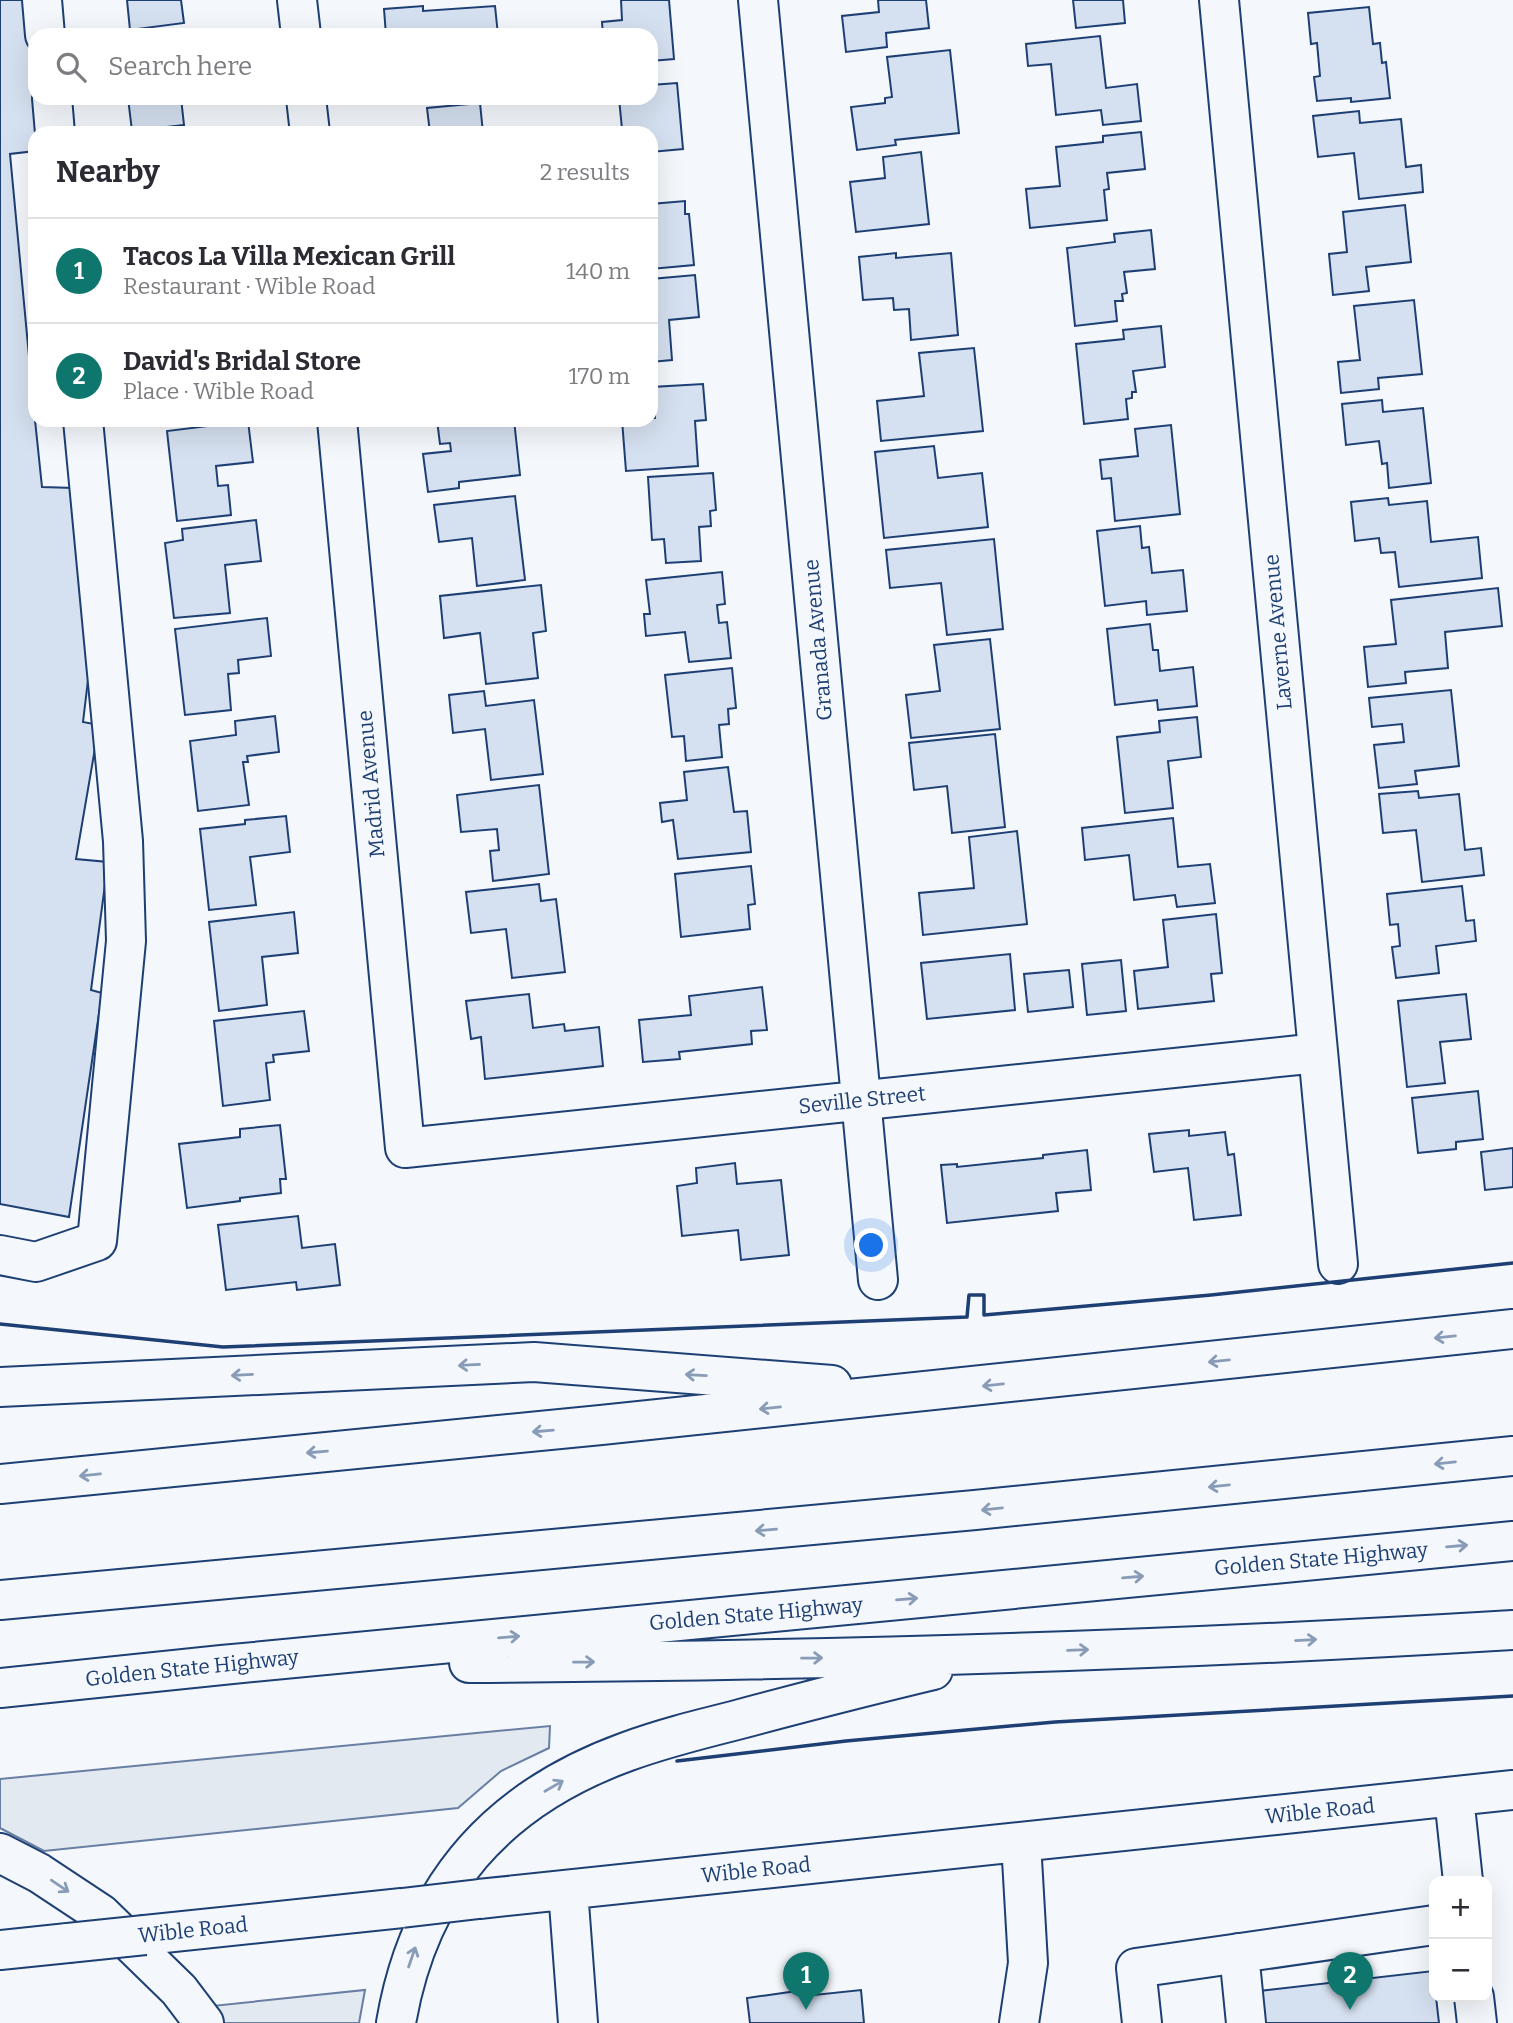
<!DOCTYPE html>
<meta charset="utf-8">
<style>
:root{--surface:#fff;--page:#f2f2f3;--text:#2b2b33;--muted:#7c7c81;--line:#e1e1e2;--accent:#0f766e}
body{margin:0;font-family:Bitter,serif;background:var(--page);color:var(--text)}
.controls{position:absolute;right:21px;bottom:21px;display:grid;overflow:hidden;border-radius:14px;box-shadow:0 7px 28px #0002}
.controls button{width:63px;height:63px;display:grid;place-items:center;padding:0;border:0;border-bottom:2px solid var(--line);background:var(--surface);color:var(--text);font:35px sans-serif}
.you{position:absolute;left:872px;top:1246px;width:24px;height:24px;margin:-18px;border:5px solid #fff;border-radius:50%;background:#1a73e8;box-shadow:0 0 0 10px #1a73e833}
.badge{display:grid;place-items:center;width:46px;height:46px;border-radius:50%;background:var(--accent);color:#fff;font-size:23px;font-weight:700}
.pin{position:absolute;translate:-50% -58px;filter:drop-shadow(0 2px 4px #0008)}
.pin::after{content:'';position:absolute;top:37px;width:24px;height:21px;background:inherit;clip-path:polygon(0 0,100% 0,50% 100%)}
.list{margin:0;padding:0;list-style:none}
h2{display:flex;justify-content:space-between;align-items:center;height:91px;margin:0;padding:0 28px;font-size:30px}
h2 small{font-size:23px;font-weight:400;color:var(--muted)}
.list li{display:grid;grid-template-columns:46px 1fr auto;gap:21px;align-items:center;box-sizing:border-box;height:105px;padding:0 28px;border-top:2px solid var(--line)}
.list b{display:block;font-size:26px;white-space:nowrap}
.list p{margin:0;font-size:23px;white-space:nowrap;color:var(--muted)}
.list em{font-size:23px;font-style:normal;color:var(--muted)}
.icon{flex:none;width:38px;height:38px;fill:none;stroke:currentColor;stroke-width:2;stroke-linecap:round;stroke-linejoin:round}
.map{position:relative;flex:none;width:1513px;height:2023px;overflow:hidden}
.search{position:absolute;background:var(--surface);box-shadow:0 7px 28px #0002;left:28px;top:28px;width:630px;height:77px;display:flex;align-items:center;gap:18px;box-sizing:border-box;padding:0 24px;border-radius:21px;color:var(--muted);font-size:26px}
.panel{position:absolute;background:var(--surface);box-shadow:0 7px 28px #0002;left:28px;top:126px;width:630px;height:301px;border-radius:21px}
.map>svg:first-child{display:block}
.green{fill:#e3e9f0;stroke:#687fa3;stroke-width:2}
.building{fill:#d5e0f0;stroke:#1d3f73;stroke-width:2}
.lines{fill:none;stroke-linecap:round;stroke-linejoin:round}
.minor-casing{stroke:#1d3f73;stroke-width:42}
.highway-casing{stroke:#1d3f73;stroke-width:42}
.minor{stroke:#f4f7fb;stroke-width:38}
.highway{stroke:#f4f7fb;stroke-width:38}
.minor-bridge-casing{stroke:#1d3f73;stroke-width:42;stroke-linecap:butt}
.minor-bridge{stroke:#f4f7fb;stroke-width:38}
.wall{stroke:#1d3f73;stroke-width:3.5}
.oneway{stroke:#889bb7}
.labels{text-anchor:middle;stroke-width:5;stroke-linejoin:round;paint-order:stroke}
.street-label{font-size:21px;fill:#1d3f73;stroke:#f4f7fb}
</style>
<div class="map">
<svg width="1513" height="2023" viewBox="0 0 1513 2023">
<rect width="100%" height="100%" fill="#f4f7fb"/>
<path class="green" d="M550,1726L549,1748L501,1771L458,1808L44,1851L0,1828V1779Z
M365,1990L359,2023H221L212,2006Z"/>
<path class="building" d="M0,0H25L38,133H35V151L10,154L35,420L42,487L74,488L91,655L83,722L99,725L76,859L108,862L91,990L102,993L69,1217L0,1204Z
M127,0H181L184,23L130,30Z
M621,0H669L674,59L651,61V35H603L602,22L622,20Z
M878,0H926L929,28L886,33L887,47L846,52L842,16L879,12Z
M1073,0H1123L1125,23L1076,28Z
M423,6V11L495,6L498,35H386L384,9Z
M1369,7L1373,44L1380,43L1382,63L1386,62L1390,98L1351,102V98L1317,101L1314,77L1320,76L1317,43L1311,44L1308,13Z
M212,30V35H170Z
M1100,36L1106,88L1137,84L1141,121L1103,125L1101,110L1056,115L1051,64L1028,66L1026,44Z
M950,50L959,133L895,140L896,145L857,150L851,107L885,103V98L892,97L887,57Z
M677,83L683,149L651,152V133H605V131L622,129L619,98H651V85Z
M128,98H181L184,125L132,131Z
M480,103L483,133H430L427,108Z
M1359,111L1360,123L1401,119L1406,167L1421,165L1423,192L1359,199L1354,153L1318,157L1313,116Z
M1141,132L1145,169L1107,173L1109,189L1104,190L1107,220L1030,228L1026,189L1060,186L1056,147L1103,142V136Z
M921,152L929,224L856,232L850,182L885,178L883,157Z
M685,201V214H689L694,265L651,269V204Z
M1405,205L1411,262L1366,267L1369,291L1333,295L1329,254L1347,252L1343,212Z
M1151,230L1155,269L1124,272L1127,293L1122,294L1123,301H1115L1117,321L1075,326L1067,248L1115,242L1114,234Z
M896,253V258L951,253L958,335L911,340L909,309L894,310L893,298L863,300L859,257Z
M695,275L699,317L669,320L672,360L651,362V279Z
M1414,300L1422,374L1378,378L1379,389L1341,393L1338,362L1360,360L1354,306Z
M1161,326L1165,367L1133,371L1136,392H1132V398L1126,399L1128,419L1084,424L1076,344L1124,339L1123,330Z
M974,348L983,431L881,441L877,401L924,396L919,353Z
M703,384L706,420L695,421L698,466L626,471L622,420H651V418H655L652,387Z
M1382,400L1383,412L1423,408L1431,483L1389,488L1387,463L1382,464L1379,441L1346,445L1342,404Z
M437,420H514L520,475L459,482V488L428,492L423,454L451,451L450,443L440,444Z
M248,421L253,462L216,466L218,486L228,485L231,515L177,521L167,431Z
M1171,425L1180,514L1115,521L1111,478L1102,479L1100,460L1138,456L1135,429Z
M934,446L938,478L982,473L988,527L884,538L875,452Z
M713,473L716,510L710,511L711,526L699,527L701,561L666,563L664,539L652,540L648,477Z
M515,496L525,580L477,586L472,538L439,542L434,505Z
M1388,498L1389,505L1427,501L1431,542L1478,537L1482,578L1399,587L1395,552L1381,553L1379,538L1355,541L1351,502Z
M256,520L261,561L225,565L230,613L174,618L165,543L183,540L182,529Z
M1140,526L1142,548L1149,547L1152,573L1183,570L1187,611L1147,615L1146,601L1105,606L1097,531Z
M994,539L1003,629L947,635L941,583L890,588L886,550Z
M722,572L725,604L717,605L719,623L727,622L731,658L689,662L685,632L646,636L644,614H650L646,580Z
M541,585L546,631L533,633L538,678L486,684L480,633L444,638L440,596Z
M1498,588L1502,626L1445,632L1448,668L1405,672L1406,683L1368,687L1364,647L1396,644L1391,600Z
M267,618L271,656L238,660L239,673L228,674L231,710L185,715L175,629Z
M1150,624L1153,650H1158L1160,671L1193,667L1197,706L1158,710L1157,700L1115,705L1107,629Z
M990,639L1000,729L911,738L906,695L940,691L934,645Z
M732,668L736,708L728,709L729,724L719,725L722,757L686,761L684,736L672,737L665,675Z
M1451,690L1459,766L1415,771L1417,784L1379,788L1374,745L1404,742L1402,724L1372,727L1369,698Z
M484,691L486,706L534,700L543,774L491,780L485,729L453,733L449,695Z
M275,716L279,752L247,756L248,762H243L249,805L198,811L190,741L236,735L235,721Z
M1197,717L1201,757L1168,761L1173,808L1125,813L1117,737L1160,732L1159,721Z
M995,734L1005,827L952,833L947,786L914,790L909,743Z
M728,767L734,812L747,811L751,852L678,859L673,820L662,822L660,803L687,800L684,772Z
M539,785L549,874L493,881L490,851L499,850L497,829L461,832L457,795Z
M1418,791L1419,798L1459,794L1465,850L1481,848L1484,875L1422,882L1416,830L1383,833L1379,794Z
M286,816L290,852L250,857L256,905L209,910L200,829L245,824V820Z
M1173,818L1178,867L1210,864L1215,903L1177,907L1175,895L1134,900L1129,855L1085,860L1082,828Z
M1017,831L1027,924L923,935L919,893L974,888L969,837Z
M751,866L755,904L748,905L750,929L681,937L675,874Z
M539,884L541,901L556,899L565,972L512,978L506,929L471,933L466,892Z
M1462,886L1466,921L1474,920L1476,941L1436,946L1439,973L1396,978L1392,947L1400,946L1398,924L1390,925L1387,894Z
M294,912L298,953L262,957L267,1005L219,1011L209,922Z
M1216,914L1222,973L1211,974L1214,1001L1138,1009L1134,971L1168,967L1163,920Z
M1010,954L1015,1010L927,1019L921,963Z
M1121,960L1126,1011L1087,1015L1082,964Z
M1069,970L1073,1007L1028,1012L1024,974Z
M762,987L767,1030L751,1031L752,1044L679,1052L680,1059L643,1062L639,1020L691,1015L689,996Z
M529,994L533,1028L564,1024L565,1031L599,1027L603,1066L485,1079L481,1037L471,1039L466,1001Z
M1466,994L1471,1039L1440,1042L1445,1083L1407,1087L1398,1001Z
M304,1011L309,1051L273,1055L274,1062L266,1063L270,1100L223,1106L214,1021Z
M1478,1091L1483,1139L1456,1142V1149L1418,1153L1412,1098Z
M280,1125L286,1179H280L281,1193L240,1198V1201L187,1208L179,1144L240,1137V1129Z
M1189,1130V1136L1225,1132L1228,1155L1234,1154L1241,1215L1194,1220L1188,1168L1154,1172L1149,1134Z
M1513,1148V1187L1485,1190L1481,1152Z
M1087,1150L1091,1190L1056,1193L1058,1211L947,1223L941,1165L957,1164V1167L1043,1158V1155Z
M735,1163L737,1184L781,1180L789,1255L741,1260L738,1230L682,1236L677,1186L697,1183L696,1168Z
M298,1216L302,1248L335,1244L340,1285L297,1290L296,1282L226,1290L218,1225Z
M1433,1971L1439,2023H1264L1260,1991Z
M804,1990L805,1996L861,1990L864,2023H750L747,1998Z"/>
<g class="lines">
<g class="minor-casing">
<path id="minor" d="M42,0L45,35
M297,0L301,35
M758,0L878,1280
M1219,0L1338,1264
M52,98L55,133
M306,98L310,133
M337,420L405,1148L1318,1053
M0,1255L36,1262L97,1241L126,941L123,841L83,420
M1454,1797L1463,1881
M568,1890L578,2023
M479,1899L1513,1790
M145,1935L402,1908
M0,1950L68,1943
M1239,1953L1246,2023
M1474,1997L1477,2023
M1019,2023L1028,1963L1021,1842
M1142,2023L1136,1968L1434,1925"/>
</g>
<g class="highway-casing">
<path id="highway" d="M0,1387L534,1362L832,1385
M0,1484L601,1425L1513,1329
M0,1600L975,1510L1513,1456
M469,1663C817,1661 1166,1651 1513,1630
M0,1688L222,1665L1513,1541
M0,1853L39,1873L101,1914L179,1990L204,2023
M396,2023C419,1887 497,1799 626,1752C661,1739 697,1730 733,1721C800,1703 866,1686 933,1670"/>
</g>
<use href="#minor" class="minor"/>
<use href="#highway" class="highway"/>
<g class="minor-bridge-casing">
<path id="minor-bridge" d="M402,1908L479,1899
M68,1943L145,1935"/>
</g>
<use href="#minor-bridge" class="minor-bridge"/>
<path class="wall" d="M0,1324L223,1347L967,1317L969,1295H984V1315L1211,1295L1513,1263
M677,1761L846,1741L1055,1722L1513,1696"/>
</g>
<defs><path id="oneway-shaft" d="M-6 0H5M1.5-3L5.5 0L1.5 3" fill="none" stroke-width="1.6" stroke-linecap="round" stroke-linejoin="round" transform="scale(1.75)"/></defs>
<g class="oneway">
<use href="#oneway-shaft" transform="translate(1445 1337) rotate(174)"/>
<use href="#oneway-shaft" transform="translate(1219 1361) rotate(174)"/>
<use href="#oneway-shaft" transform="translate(469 1365) rotate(177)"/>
<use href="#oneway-shaft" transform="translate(242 1375) rotate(177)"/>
<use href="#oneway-shaft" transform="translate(696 1375) rotate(-177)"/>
<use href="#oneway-shaft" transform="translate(993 1385) rotate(174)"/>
<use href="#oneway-shaft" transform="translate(770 1408) rotate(174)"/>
<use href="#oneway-shaft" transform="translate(543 1431) rotate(175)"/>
<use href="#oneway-shaft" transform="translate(317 1452) rotate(175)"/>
<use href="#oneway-shaft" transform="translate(1445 1463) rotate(174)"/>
<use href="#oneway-shaft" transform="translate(90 1475) rotate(174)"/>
<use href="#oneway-shaft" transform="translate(1219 1486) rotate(174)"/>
<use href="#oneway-shaft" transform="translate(992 1509) rotate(174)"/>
<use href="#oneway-shaft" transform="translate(766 1530) rotate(175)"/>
<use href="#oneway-shaft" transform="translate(1457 1546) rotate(-5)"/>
<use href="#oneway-shaft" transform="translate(1133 1577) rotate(-5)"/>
<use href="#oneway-shaft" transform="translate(907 1599) rotate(-5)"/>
<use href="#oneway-shaft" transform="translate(509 1637) rotate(-5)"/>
<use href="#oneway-shaft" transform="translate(1306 1640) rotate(-3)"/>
<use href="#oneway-shaft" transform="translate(1078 1650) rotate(-2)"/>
<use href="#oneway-shaft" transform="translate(812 1658) rotate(-1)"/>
<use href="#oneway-shaft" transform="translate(584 1662) rotate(-1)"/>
<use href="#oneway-shaft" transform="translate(554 1786) rotate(-30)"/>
<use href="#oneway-shaft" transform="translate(60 1886) rotate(34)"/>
<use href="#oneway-shaft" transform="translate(412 1957) rotate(-71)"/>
</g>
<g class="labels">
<g class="street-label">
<text transform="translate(1278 632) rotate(-95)" y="7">Laverne Avenue</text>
<text transform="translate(818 640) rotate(-95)" y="7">Granada Avenue</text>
<text transform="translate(371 784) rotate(-95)" y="7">Madrid Avenue</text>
<text transform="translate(862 1100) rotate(-6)" y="7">Seville Street</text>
<text transform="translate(1321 1559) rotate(-5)" y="7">Golden State Highway</text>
<text transform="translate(756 1614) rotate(-5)" y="7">Golden State Highway</text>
<text transform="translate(192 1668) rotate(-6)" y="7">Golden State Highway</text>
<text transform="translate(1320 1811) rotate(-6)" y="7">Wible Road</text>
<text transform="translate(756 1870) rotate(-6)" y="7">Wible Road</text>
<text transform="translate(193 1930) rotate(-6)" y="7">Wible Road</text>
</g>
</g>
</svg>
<div class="controls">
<button>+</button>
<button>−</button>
</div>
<div class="you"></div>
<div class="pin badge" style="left:806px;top:2010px">1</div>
<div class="pin badge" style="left:1350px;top:2010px">2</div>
<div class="search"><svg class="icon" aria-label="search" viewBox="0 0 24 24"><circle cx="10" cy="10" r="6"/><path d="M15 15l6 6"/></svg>Search here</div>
<section class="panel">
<h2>Nearby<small>2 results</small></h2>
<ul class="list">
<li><span class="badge">1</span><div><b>Tacos La Villa Mexican Grill</b><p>Restaurant · Wible Road</p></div><em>140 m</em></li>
<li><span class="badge">2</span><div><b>David's Bridal Store</b><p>Place · Wible Road</p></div><em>170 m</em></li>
</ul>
</section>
</div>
